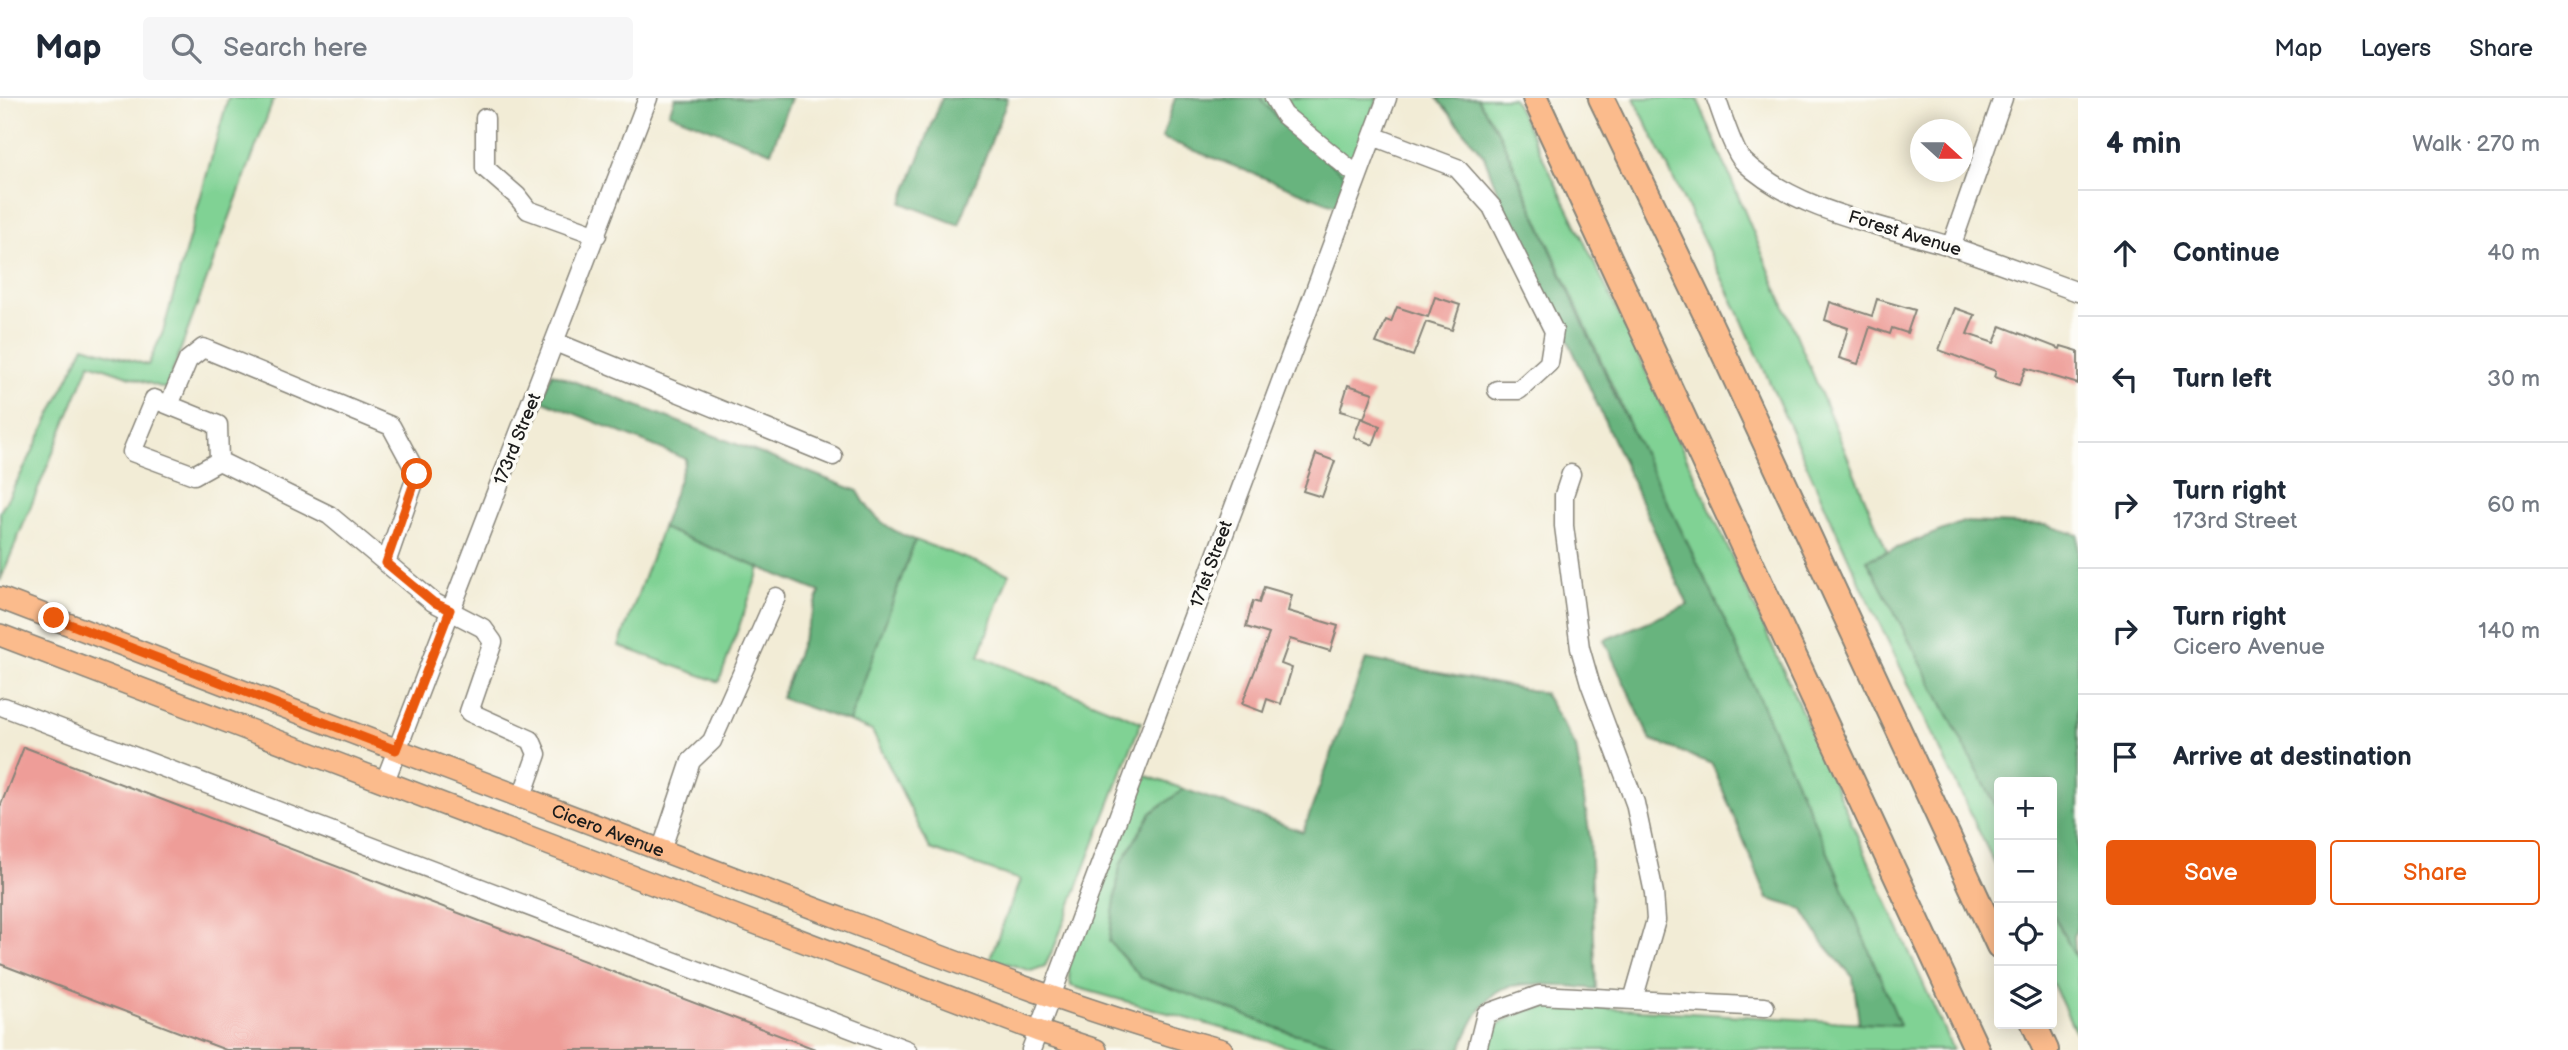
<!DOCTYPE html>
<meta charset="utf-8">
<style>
:root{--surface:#fff;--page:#f6f6f7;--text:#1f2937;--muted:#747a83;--line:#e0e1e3;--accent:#ea580c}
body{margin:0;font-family:"Balsamiq Sans",sans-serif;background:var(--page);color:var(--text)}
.controls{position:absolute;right:21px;bottom:21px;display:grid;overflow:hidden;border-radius:7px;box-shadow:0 4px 18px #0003}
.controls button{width:63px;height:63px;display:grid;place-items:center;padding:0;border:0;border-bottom:2px solid var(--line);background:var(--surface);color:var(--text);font:35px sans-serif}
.compass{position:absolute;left:1910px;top:21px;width:63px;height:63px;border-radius:50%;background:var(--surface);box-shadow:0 4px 18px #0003;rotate:111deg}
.stop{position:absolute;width:21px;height:21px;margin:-16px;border:5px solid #ea580c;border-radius:50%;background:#fff}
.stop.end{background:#ea580c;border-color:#fff;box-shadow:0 2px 7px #0008}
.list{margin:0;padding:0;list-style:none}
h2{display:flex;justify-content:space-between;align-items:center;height:91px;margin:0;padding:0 28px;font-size:30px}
h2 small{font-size:23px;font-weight:400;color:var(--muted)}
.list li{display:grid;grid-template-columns:46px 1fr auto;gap:21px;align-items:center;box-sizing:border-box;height:126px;padding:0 28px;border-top:2px solid var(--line)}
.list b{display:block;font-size:26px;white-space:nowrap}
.list p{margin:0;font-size:23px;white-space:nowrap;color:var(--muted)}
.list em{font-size:23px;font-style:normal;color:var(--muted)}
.actions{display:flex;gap:14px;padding:21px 28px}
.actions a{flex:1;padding:16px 0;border:2px solid var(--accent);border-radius:7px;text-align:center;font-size:24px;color:var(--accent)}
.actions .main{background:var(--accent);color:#fff}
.icon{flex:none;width:38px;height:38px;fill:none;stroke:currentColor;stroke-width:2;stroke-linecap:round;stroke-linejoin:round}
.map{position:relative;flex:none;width:2078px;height:952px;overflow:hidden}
header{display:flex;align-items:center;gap:42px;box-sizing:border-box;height:98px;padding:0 35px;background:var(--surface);border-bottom:2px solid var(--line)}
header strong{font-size:33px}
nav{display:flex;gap:38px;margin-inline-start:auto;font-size:24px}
.search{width:490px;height:63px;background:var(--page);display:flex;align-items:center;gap:18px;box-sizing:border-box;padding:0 24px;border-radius:7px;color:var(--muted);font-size:26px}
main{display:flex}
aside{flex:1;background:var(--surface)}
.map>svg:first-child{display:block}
.green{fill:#80d294;stroke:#4e7758;stroke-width:2}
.forest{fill:#68b47e;stroke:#42684d;stroke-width:2}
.building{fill:#ee9d98}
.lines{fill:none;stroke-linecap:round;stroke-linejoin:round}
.minor-casing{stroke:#878479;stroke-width:21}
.major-casing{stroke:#878479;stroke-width:24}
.highway-casing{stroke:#878479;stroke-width:28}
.minor{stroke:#fff;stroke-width:18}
.major{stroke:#fbbb8c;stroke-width:21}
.highway{stroke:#fbbb8c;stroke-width:24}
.route{stroke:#ea580c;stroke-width:9}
.labels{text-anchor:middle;stroke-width:7;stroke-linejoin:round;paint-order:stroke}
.street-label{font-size:18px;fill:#1c1c1c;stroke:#fdfcf7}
</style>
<header>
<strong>Map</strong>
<div class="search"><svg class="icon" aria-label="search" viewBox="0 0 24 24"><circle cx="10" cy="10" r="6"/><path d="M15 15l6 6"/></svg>Search here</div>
<nav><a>Map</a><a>Layers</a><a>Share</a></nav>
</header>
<main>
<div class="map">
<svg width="2078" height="952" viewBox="0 0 2078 952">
<rect width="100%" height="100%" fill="#fdfcf7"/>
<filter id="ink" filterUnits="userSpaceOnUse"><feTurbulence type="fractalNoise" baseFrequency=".0143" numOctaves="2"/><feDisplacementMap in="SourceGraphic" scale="14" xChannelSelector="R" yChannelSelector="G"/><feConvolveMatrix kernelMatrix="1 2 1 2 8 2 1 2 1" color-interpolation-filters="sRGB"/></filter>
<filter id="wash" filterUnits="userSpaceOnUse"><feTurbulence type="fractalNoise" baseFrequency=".00686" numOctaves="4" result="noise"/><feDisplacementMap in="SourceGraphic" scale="28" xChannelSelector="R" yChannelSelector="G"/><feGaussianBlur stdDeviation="1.57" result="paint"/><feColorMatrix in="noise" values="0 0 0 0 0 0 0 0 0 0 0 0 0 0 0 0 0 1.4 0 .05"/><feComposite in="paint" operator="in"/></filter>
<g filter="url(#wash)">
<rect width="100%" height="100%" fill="#f2ecd6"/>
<path class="green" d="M228,0H274L166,291L90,265L0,483V414L26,367L84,248L148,267L163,234Z
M1260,0H1378L1347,79L1285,29Z
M1477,0H1513C1671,312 1810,633 1953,952H1487L1500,925L1529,911L1569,908L1899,927L1500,37Z
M1634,0H1697L1887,453L1867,462L1999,714V775L1852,468L1736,209Z
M662,430L760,470L719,584L619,548Z
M915,442L1009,476L979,558L1141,624L1054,850L1045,868L1031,873L990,860L1020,782L930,751L872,633L849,624Z
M1138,675L1184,691L1151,715L1219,907L1285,933L1358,952H1300L1071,888L1068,868Z
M2052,814L2078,863V939L2052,884Z"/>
<path class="forest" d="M675,0H791L771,54L669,15Z
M942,0H1008L959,127L902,105Z
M1175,0H1260L1285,29L1347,79L1336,108L1162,40Z
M1437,0H1477L1500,37L1617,302L1715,501L1833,766L1900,927L1859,925L1853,879L1824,846L1802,811L1768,801L1712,666L1651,642L1604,542L1688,507L1569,244L1501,103L1484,58Z
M552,275L858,393C871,419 888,432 915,442L849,624L781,600L820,494L662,430L686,361L541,302Z
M1963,424L2046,427L2078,437V826L2074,839L2076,860L2052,814V684H1999V714L1867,462Z
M1366,561L1544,595L1576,649L1590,740L1596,891C1571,889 1513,879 1494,896C1478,910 1468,933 1460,952H1358L1285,933L1219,907L1141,880L1109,843L1120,767L1151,715L1184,691L1303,734Z"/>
<g id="blocks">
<path class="building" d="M1435,199L1460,207L1452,232L1426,224L1413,258L1376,245L1386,222L1391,224L1397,209L1428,219Z
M1877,201L1915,212L1907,235L1892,230L1890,236L1870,229L1858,266L1839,260L1848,230L1825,222L1830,204L1872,218Z
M1955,210L1975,217L1967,236L1994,245L2001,228L2060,251L2061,248L2078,253V286L2026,270L2019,287L1994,279L1996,273L1939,252Z
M1348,287L1373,295L1364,320L1340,313Z
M1361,320L1380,328L1373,347L1354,339Z
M1316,356L1335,363L1322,399L1303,393Z
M1264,489L1292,497L1288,513L1338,528L1330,553L1290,541L1281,566L1292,570L1281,606L1267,601L1263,614L1242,606L1269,536L1246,529L1253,503L1259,505Z
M24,649L815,951L814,952H226L0,866V709Z"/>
</g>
</g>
<g filter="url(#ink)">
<use href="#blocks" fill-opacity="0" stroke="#878479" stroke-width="2"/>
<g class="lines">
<g class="minor-casing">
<path id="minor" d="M1274,0L1284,17L1358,78
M1716,0C1721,13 1734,55 1743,63C1798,115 1883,127 1953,149C1995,163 2036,179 2078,194
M485,20V70L517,98L528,112L597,137
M1373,38L1457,70L1492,109L1554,233L1549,265L1519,292H1497
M1951,149L2003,0
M555,244L833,358
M169,307L188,262L203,250L391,328L417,376L386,465
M219,363L218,327L154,301L132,354L194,377L219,363L329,417L433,504L483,530L493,544L469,614L531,642L537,656L521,701
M1571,376L1564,397V428L1580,550L1590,585L1635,705L1654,795L1656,822L1633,902
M4,609L907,952
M385,683L648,0
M661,753L691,663L712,643L776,499
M1031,952L1387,0
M1477,952L1486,916L1539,897L1765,909"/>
</g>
<g class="major-casing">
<g id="major">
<path id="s1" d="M0,500C257,598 513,698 771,794C920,850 1068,910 1222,952"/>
<path d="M0,537L1038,933L1096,952"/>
</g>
</g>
<g class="highway-casing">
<path id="highway" d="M1535,0L1977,952
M1601,0L1706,217L1999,848
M2034,926L2046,952"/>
</g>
<use href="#minor" class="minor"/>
<use href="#major" class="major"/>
<use href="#highway" class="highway"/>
</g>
</g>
<g class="lines" filter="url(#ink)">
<path class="route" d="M54,520L396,652L450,512L433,504L386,465L417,376"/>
</g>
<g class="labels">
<g class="street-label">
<text transform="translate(1905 135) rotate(17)" y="6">Forest Avenue</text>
<text transform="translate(517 341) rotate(-68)" y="6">173rd Street</text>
<text transform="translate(1211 466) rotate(-70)" y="6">171st Street</text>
<text dy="6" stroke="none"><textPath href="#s1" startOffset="651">Cicero Avenue</textPath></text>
</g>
</g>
</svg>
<div class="controls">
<button>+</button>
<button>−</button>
<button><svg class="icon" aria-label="locate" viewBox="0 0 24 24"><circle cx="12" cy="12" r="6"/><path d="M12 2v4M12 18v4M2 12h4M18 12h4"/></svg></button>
<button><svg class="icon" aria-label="layers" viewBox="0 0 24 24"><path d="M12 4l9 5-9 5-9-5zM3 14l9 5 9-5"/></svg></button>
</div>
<svg class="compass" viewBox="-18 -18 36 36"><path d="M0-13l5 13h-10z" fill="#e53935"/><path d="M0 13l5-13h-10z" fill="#747a83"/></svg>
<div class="stop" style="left:417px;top:376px"></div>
<div class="stop end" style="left:54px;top:520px"></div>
</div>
<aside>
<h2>4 min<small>Walk · 270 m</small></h2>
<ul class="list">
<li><svg class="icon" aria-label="ahead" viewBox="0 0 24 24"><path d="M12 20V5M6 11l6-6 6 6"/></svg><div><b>Continue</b></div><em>40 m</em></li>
<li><svg class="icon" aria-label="left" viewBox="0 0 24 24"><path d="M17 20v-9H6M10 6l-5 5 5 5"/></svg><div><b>Turn left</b></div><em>30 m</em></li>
<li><svg class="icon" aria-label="right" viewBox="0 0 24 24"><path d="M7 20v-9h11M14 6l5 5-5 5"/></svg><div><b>Turn right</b><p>173rd Street</p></div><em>60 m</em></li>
<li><svg class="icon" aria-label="right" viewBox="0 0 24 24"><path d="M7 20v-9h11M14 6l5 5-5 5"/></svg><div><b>Turn right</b><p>Cicero Avenue</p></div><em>140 m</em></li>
<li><svg class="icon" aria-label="arrive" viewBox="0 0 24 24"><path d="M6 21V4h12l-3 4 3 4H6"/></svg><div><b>Arrive at destination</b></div></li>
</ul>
<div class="actions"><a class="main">Save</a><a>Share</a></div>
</aside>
</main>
